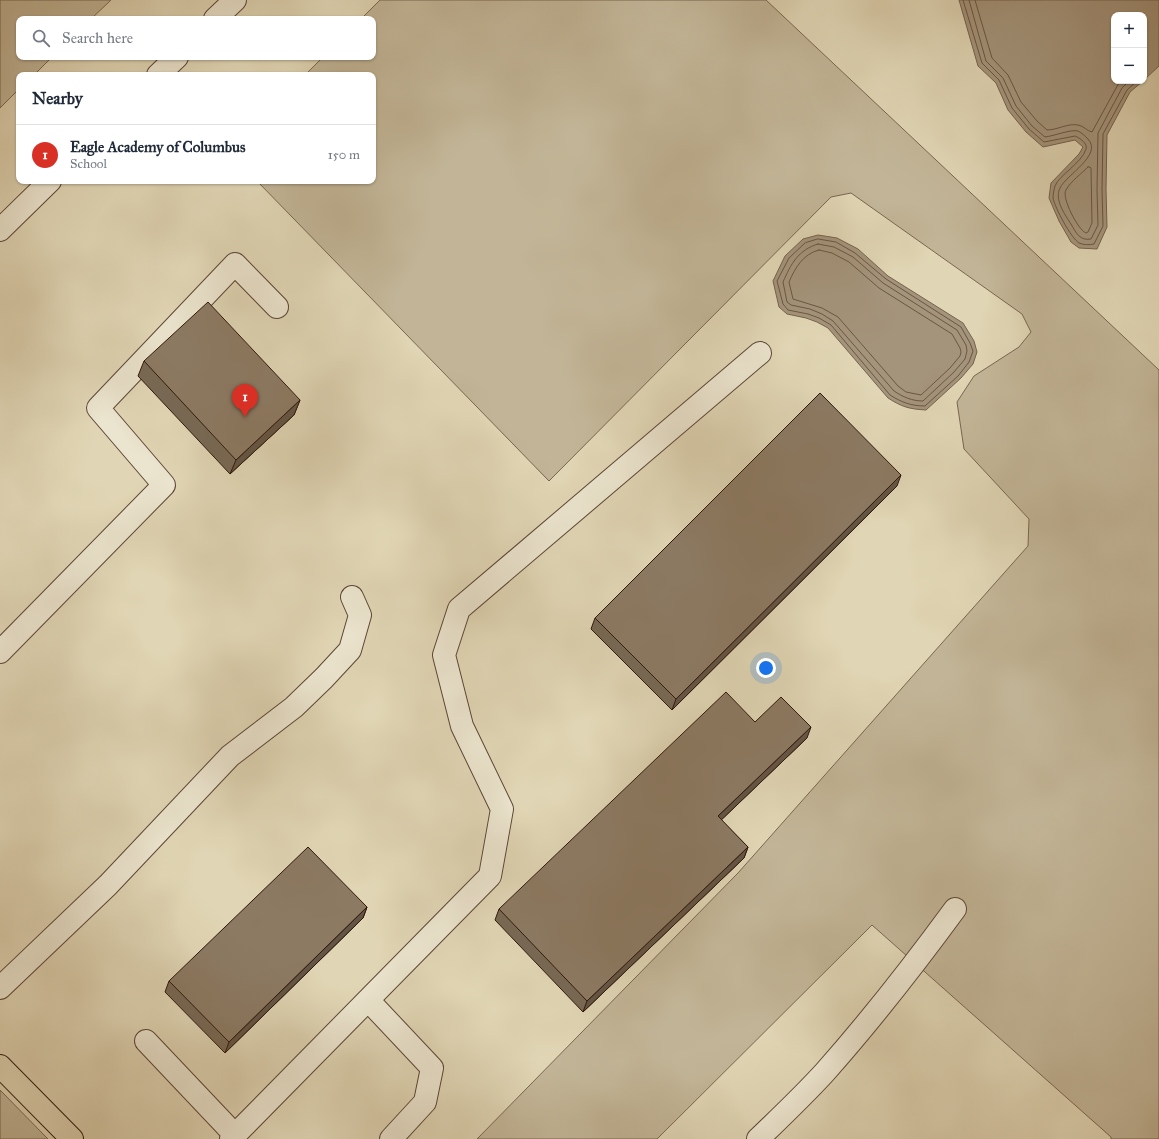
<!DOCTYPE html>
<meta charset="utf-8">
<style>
:root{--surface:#fff;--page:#f6f6f7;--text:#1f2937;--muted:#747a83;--line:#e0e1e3;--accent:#d93025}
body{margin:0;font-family:"IM FELL Great Primer",serif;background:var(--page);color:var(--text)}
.controls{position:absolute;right:12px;top:12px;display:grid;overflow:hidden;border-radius:8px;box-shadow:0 1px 3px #0004}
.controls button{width:36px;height:36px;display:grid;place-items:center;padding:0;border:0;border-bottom:1px solid var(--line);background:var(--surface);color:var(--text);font:20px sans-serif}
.you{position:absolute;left:766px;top:668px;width:14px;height:14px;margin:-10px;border:3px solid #fff;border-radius:50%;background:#1a73e8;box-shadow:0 0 0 6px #1a73e833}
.badge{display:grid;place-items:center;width:26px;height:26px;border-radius:50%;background:var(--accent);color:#fff;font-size:13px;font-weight:700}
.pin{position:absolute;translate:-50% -33px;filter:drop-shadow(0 1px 2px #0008)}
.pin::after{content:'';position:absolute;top:21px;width:14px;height:12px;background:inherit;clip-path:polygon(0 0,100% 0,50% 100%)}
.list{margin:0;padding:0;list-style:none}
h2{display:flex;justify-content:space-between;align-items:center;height:52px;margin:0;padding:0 16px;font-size:17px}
h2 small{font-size:13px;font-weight:400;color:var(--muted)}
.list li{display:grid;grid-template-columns:26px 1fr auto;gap:12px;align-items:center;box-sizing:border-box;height:60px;padding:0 16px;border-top:1px solid var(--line)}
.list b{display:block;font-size:15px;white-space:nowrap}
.list p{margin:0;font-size:13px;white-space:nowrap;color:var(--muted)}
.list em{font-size:13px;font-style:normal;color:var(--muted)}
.icon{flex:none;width:22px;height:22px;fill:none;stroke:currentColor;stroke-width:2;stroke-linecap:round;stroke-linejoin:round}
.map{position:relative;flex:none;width:1159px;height:1139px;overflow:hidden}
.search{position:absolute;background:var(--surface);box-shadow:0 1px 3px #0004;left:16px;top:16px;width:360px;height:44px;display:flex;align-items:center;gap:10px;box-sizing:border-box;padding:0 14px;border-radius:8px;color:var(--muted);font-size:15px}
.panel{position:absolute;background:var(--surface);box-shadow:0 1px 3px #0004;left:16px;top:72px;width:360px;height:112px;border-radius:8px}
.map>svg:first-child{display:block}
.green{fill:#c2b597;stroke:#796651}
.water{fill:#a4947b;stroke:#76624e}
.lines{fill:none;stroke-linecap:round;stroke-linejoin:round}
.shore{stroke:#6a5643;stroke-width:1}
.minor-casing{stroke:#5c4635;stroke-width:24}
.major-casing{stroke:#30170b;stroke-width:24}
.minor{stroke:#ebe4ce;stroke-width:22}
.major{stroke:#e0d5b4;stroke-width:22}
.wall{fill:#786955;stroke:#30170b}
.shaded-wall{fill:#625545;stroke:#30170b}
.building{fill:#8c7a63;stroke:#30170b}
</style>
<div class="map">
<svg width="1159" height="1139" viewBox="0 0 1159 1139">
<rect width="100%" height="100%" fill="#e0d5b4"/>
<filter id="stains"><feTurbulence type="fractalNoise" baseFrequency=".005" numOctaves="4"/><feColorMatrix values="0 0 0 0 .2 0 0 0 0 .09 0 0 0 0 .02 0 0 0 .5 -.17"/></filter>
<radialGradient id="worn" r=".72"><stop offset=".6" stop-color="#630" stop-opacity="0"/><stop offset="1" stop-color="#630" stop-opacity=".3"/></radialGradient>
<path class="green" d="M0,0H111L91,19H19V57H52L34,75H19V89L0,108Z
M380,0H766L1159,370V1139H1111V1137L872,925L657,1139H477L738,873L1028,546L1029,519L964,449L957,402L974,376L1019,347L1031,332L1022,314L851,193L831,197L549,481L257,181H373V75H305L323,57H373V19H361Z
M0,1090L48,1139H0Z"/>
<path class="water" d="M959,0H1159V66L1144,80V15H1114V81H1143L1130,92L1107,135L1106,189L1107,227L1097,249L1079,248L1071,242L1059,221L1049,198L1051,183L1079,154L1083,147L1075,140L1043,147L1026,132L1008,110L996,83L978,66Z
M818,235L837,238L858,249L888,276L963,323L974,341L977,352L973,364L961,378L926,410C909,409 902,407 888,398L828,328L817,322L806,318L787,314L779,307L773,281L785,256L803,239Z"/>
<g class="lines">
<path class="shore" d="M963,0L982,63L999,80L1012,108L1029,129L1044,142L1075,136C1080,138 1088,144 1086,149C1082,163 1059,175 1055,186C1054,189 1053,195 1053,198C1055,208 1071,238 1079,243C1083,245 1090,245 1094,244L1103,226L1102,189L1103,134L1127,90L1137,81
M969,0L986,61L1003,78L1016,106L1032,126L1045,137C1054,136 1071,129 1078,131C1082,133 1085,136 1088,139C1103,155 1066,175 1060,188C1054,199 1065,215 1071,224C1076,233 1080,241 1091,239L1098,225L1097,190L1098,133L1122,88L1129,81
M975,0L992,58L1008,75L1021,102L1037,121L1047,130C1057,130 1068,123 1078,125C1084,126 1087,131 1092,132L1120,81
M1088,167H1090L1091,168L1092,223L1088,232L1086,233C1078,230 1061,197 1066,190C1070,182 1082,173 1088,167Z
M818,239L836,242L855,253L886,279L961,327L970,343L973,351L969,362L958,376L925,406C911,406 901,402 890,395L831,325L819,318L808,314L788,310L783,304L777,281L789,258L805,243Z
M818,244L834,247L853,257L883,283L957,330L966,345L967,351L965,359L954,372L923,401C912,401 903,397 894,391L833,321L822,314L810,309L791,305L787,302L783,282C791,264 798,250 818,244Z
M819,250L832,253L849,262L879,288L952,334L960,348L961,352L960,356L950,368L921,395L906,392L898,386L838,317L822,308L793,299L789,282C795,268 803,254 819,250Z"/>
<g class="minor-casing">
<path id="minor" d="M215,19L235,0
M158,75L177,57
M0,230L50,181
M0,652L164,485L98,408L235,264L277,307
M0,988L108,885L230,756L294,707L324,678L350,650L360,615L352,597
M368,1000L432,1068L425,1102L391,1139
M146,1041L235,1135
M231,1139L490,876L502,809L462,726L444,655L459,609L760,353
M758,1139C781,1117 804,1095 825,1072C871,1020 914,965 955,909"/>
</g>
<g class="major-casing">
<path id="major" d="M0,1066L72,1139"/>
</g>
<use href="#minor" class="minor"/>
<use href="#major" class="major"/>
</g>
<path class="wall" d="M144,361L300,400L294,415L230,474L138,376Z
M897,486L672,710L591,629L595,618Z
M755,722L807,738L721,820L748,847L744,858L583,1012L495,920L499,909Z
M367,907L363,918L225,1053L165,992L169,981Z"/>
<path class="shaded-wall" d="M300,400L294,415L230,474L236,460Z
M901,475L897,486L672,710L676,699Z
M811,727L807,738L714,827L718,816Z
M748,847L744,858L583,1012L587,1001Z
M367,907L363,918L225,1053L229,1042Z"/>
<path class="building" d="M208,302L300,400L236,460L144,361Z
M820,393L901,475L676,699L595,618Z
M726,692L755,722L781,697L811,727L718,816L748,847L587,1001L499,909Z
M308,847L367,907L229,1042L169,981Z"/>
<rect width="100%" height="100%" filter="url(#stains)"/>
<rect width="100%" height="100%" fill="url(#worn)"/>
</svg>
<div class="controls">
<button>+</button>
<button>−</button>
</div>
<div class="you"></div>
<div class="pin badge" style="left:245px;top:417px">1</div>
<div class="search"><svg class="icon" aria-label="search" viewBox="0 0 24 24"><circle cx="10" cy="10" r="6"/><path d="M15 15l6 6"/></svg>Search here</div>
<section class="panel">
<h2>Nearby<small></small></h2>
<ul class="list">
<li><span class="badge">1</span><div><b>Eagle Academy of Columbus</b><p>School</p></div><em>150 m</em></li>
</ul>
</section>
</div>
